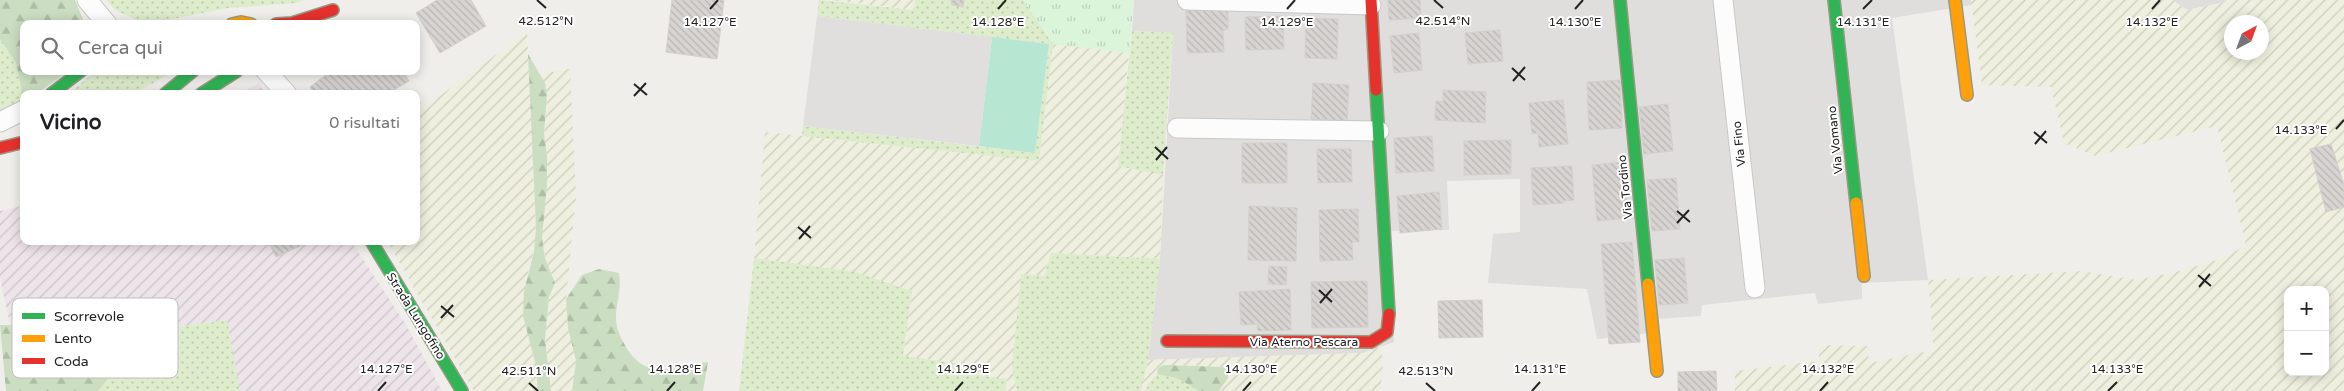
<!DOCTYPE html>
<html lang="it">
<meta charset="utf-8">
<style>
:root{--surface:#fff;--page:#f2f2f2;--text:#202124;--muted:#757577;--line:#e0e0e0}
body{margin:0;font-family:"Varela Round",sans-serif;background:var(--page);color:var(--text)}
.controls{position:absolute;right:15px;bottom:15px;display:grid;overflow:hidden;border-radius:10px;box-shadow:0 2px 12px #0003}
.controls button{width:45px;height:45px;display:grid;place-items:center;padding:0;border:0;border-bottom:1px solid var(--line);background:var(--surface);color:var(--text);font:25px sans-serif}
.compass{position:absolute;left:2224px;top:15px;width:45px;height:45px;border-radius:50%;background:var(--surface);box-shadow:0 2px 12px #0003;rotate:41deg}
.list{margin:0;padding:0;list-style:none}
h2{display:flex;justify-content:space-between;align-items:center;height:65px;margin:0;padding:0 20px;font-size:21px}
h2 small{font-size:16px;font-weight:400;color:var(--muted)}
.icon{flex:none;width:28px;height:28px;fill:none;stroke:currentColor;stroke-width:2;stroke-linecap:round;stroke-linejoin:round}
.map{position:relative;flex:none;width:2344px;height:391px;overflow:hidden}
.search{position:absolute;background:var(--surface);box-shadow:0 2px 12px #0003;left:20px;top:20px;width:400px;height:55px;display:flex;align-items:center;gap:12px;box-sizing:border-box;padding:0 18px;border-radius:10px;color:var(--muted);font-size:19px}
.panel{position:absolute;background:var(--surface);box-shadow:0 2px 12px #0003;left:20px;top:90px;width:400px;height:155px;border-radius:10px}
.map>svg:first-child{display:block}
.residential{fill:#dfdedc}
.industrial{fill:url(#industrial-furrows)}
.farmland{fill:url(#farmland-furrows);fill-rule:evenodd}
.grass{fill:url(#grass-dots)}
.forest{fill:url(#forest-firs)}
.park{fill:url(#park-tufts)}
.pitch{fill:#b7e6d2}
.parking{fill:#e0dfde}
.building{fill:url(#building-back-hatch);stroke:#d3d0cc}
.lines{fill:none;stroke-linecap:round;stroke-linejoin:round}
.street-casing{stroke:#c9c8c7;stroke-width:21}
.fast-casing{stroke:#999a82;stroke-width:14}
.slow-casing{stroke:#999a82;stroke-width:14}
.jam-casing{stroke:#999a82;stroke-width:14}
.street{stroke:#fdfcfc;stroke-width:19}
.fast{stroke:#30b455;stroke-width:11}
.slow{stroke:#ff9f0a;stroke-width:11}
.jam{stroke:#e5322d;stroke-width:11}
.ticks{fill:none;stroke:#222;stroke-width:2}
.labels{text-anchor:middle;stroke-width:4;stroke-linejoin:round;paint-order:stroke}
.street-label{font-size:12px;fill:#222;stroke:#fff}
.key{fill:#fff;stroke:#bdbdbd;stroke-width:1}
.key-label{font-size:14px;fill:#222}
.ticks-label{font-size:12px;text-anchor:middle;fill:#222;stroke:#fff;stroke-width:4;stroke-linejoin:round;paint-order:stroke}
</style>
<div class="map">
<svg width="2344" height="391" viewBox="0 0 2344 391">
<defs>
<pattern id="industrial-furrows" width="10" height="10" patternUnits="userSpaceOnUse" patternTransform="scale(1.25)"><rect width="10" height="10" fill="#ede4e9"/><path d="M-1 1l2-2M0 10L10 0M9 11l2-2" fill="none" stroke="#cbc3c8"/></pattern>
<pattern id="farmland-furrows" width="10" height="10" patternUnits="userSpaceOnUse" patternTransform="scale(1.25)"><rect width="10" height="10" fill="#efefdf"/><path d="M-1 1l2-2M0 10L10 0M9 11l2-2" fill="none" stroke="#cdcdbf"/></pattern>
<pattern id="grass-dots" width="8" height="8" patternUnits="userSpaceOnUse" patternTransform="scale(1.25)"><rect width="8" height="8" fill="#ddeccb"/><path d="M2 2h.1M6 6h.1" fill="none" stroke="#bdcaae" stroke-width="1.8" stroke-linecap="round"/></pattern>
<pattern id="forest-firs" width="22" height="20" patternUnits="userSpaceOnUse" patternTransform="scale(1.25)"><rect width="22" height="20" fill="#cbdec1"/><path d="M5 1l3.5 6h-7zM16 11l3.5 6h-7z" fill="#aebea6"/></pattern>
<pattern id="park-tufts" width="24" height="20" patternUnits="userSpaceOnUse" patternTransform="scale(1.25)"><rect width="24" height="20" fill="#daf5da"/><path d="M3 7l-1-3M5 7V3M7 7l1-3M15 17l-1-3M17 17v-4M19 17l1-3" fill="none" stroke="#bbd2bb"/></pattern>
<pattern id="building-back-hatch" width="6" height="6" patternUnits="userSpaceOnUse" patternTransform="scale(1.25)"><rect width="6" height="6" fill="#d7d4d2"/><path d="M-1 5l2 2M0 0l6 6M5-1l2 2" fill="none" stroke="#b8b6b4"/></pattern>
</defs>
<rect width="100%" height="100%" fill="#f0eeeb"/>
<path class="residential" d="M1134,0H1971L1972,5L1892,18L1928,280L1862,283V299L1818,304L1815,293L1702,305L1701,316L1657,319L1659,332L1597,339L1587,289L1488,283L1493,234L1520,232V179L1447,181L1449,230L1391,231L1394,342L1363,353L1148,360L1160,259L1173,33L1132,31Z
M2172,0H2226V2L2187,10Z"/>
<path class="industrial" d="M259,83L265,94H241Z
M24,205V241H48L49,245L68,241H351L405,323L442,391H240L226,320L69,343L10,325L0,278V211Z"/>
<path class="farmland" d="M830,0H915L914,10Z
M1971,0H2172L2187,10L2226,2V0H2344V185L2331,144L2311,149L2326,212L2344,207V391H1735V371L1819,361V345L1867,346L1869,363L1934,350L1928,280L2081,271L2137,280L2180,271L2226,257L2246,245L2217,126L2095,156L2064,143L2051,87L1982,85ZM2232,22H2262V52H2232ZM2288,290H2325V372H2288Z
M527,32L536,228L534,252L528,269L538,391H474L387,241H416V110L441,95Z
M1053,44L1129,53L1118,166L1163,175L1160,259L1051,253L1012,367L1017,391H1006L1007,379L962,373V364L903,356L912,291L754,258L765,132L1039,161Z
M570,69L576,196L566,299L568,328L576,361L572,391H551L545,339L549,297L555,283L545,258L542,238L547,185V157L544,133L547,94L540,74Z
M1382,346L1383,375L1379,391H1141L1148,360L1363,353Z"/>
<path class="grass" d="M107,0H304L296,3L228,8L162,21H139L115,10Z
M819,0L913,10L915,0H1023L1053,44L1039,161L802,136L803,126L1035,153L1049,44L817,16Z
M1132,31L1173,33L1163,175L1118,166Z
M0,39L16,63L24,101L0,112Z
M96,71H171C134,101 112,94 68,94Z
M1051,253L1160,259L1148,360L1141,391H1017L1012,367L1021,274L1044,276Z
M754,258L855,272L912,291L903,356L962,364V373L1007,379L1006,391H739Z
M227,320L240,391H98L119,364L116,336Z
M1157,374L1177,378L1199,391H1146L1148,384Z"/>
<path class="forest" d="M0,0H75L85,24H24V71H69L36,94H24V101L16,63L0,39Z
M528,54L545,83L547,94L544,133L547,157V185L542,238L545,258L555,283L549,297L545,339L551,391H538L535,362L523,316L524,291L534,252L536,228Z
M599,269L619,273C622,289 616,302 616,318C616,329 621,338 626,347C647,383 675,365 708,362L703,391H572L576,361L568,328L566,299L582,275Z
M0,325H10L69,343L116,336L120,364L98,391H6Z
M1164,365L1223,367L1227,370L1228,378L1219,391H1199L1177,378L1157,374L1158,368Z"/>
<path class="park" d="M1023,0H1134L1129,53L1053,44Z"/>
<path class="pitch" d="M992,37L1049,44L1035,153L979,146Z"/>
<path class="parking" d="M817,16L992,37L979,146L803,126Z"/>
<path class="building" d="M437,0H471L486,26L440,53L416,13Z
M672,0H724L717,59L666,52Z
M951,0H964L963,7L952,5Z
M1388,0H1420L1421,18L1389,20Z
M1186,10H1228V29L1223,30L1224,52L1187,53Z
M1283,16L1284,49L1246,50L1245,17Z
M1306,18L1338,19L1337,59L1305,58Z
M1500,30L1503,61L1468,64L1465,33Z
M1419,33L1422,70L1394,73L1390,36Z
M331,71H403L409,81L387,94H314L310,87Z
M1620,80L1622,128L1589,130L1587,82Z
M1313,83L1349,85L1347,121L1311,119Z
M1443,90L1486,92L1485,123L1435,120L1436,101L1443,102Z
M1563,100L1568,144L1539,147L1538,133L1532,134L1529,103Z
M1668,104L1673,151L1644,154L1639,107Z
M1432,136L1434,171L1396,173L1394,138Z
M1511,140V174L1464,175V141Z
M1242,143H1287V183H1242Z
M2331,144L2344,185V207L2326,212L2310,149Z
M1317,149H1351L1352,182L1318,183Z
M1623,162L1628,218L1597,221L1592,165Z
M1572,166L1574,200L1564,201V203L1533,205L1531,168Z
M1676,178L1680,229L1652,231L1647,180Z
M1439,192L1442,229L1400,233L1397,196Z
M1249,206L1297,208L1296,261L1248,260Z
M1358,209L1359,242H1352L1353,260L1320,261L1319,210Z
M268,241H311L276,257Z
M1632,242L1640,342L1609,344L1601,244Z
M1684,258L1688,303L1659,305L1655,260Z
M1269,266L1287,267L1286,285L1268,284Z
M1367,281L1368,327L1312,328L1311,282Z
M1290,289L1291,330L1258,331L1257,324L1241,325L1239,292Z
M1482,300L1483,337L1439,338L1438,301Z
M1716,371L1717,391H1678V372Z"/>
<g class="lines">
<g class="street-casing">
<path id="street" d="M87,0L107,24
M1187,0L1371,5
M1723,0L1755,288
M266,71L287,94
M0,122L24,110
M1177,128L1379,131"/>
</g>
<g class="fast-casing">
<path id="fast" d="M1620,0L1648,284
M1834,0L1856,203
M1376,90L1389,314
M51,94L81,71
M165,94L193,71
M201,94L237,71
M371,241L462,391"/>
</g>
<g class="slow-casing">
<path id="slow" d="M1955,0L1967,95
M232,24L241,22L251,24
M1856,203L1864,276
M1648,284L1657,371"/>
</g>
<g class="jam-casing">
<path id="jam" d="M1371,0L1376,90
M276,24L292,23L333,10
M0,148L24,142
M1167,341L1371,342L1387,332L1389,314"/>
</g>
<use href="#street" class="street"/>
<use href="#fast" class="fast"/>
<use href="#slow" class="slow"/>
<use href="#jam" class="jam"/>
</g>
<path class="ticks" d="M537,0L546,8M1434,0L1443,8M710,9L718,0M998,9L1006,0M1287,9L1295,0M1575,9L1583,0M1863,9L1872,0M2152,9L2160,0M1512,68L1525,80M1513,81L1525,67M634,84L647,95M634,96L646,83M2336,129L2344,120M2034,132L2047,143M2035,144L2046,131M1155,147L1168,159M1156,160L1167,147M1677,211L1690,222M1677,223L1689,210M798,227L811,238M799,239L810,226M2198,275L2211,286M2199,287L2210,274M1319,290L1332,302M1320,303L1332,289M441,306L454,317M441,318L453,305M529,383L538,391M1426,383L1435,391M378,391L386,382M667,391L675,382M955,391L963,382M1243,391L1251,382M1532,391L1540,382M1820,391L1828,382M2108,391L2117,382"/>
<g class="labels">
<g class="street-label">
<text transform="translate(1835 140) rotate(-96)" y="4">Via Vomano</text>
<text transform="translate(1739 144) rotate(-96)" y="4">Via Fino</text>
<text transform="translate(1625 187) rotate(-96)" y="4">Via Tordino</text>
<text transform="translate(416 316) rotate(58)" y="4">Strada Lungofino</text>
<text x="1304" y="346">Via Aterno Pescara</text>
</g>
</g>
<rect x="12" y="298" width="166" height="80" rx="8" class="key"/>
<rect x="22" y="313" width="23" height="6" fill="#30b455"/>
<rect x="22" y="335" width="23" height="7" fill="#ff9f0a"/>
<rect x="22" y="358" width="23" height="6" fill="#e5322d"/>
<g class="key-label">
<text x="54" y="321">Scorrevole</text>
<text x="54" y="343">Lento</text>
<text x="54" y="366">Coda</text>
</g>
<g class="ticks-label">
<text x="546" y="25">42.512°N</text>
<text x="1443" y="25">42.514°N</text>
<text x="710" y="26">14.127°E</text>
<text x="1287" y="26">14.129°E</text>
<text x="1863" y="26">14.131°E</text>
<text x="2152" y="26">14.132°E</text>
<text x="998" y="26">14.128°E</text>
<text x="1575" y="26">14.130°E</text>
<text x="2301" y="134">14.133°E</text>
<text x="386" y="373">14.127°E</text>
<text x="675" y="373">14.128°E</text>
<text x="963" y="373">14.129°E</text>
<text x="1251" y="373">14.130°E</text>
<text x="1540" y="373">14.131°E</text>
<text x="1828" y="373">14.132°E</text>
<text x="2117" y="373">14.133°E</text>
<text x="529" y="375">42.511°N</text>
<text x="1426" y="375">42.513°N</text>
</g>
</svg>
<div class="controls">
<button>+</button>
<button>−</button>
</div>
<svg class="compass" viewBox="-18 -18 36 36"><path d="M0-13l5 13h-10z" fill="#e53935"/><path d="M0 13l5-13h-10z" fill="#757577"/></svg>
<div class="search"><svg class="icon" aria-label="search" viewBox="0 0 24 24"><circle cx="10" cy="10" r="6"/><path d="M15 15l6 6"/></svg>Cerca qui</div>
<section class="panel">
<h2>Vicino<small>0 risultati</small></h2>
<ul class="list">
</ul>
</section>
</div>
